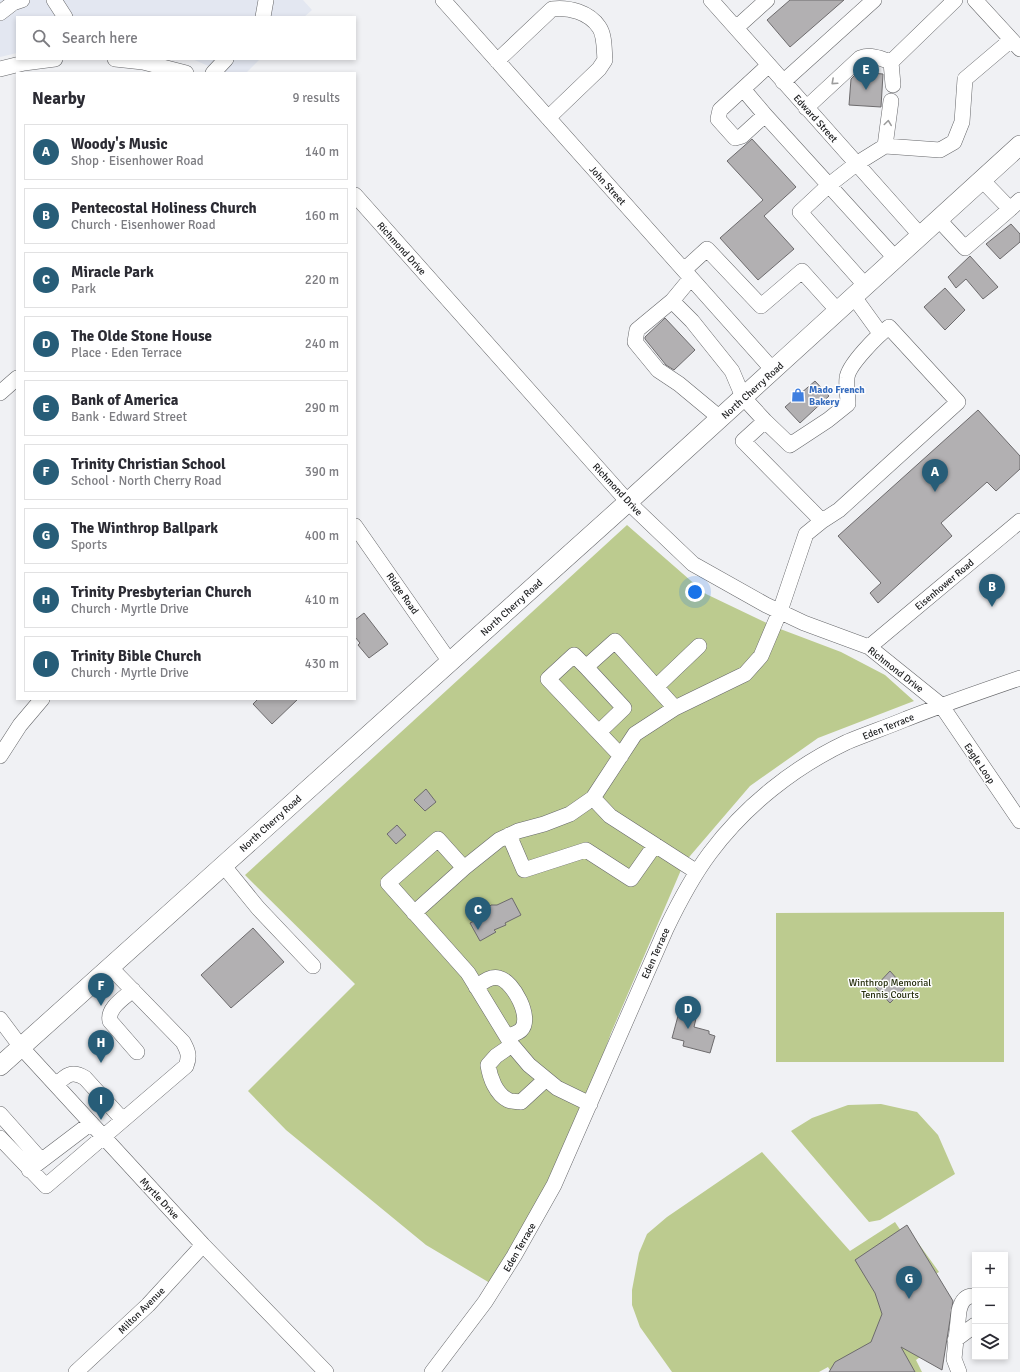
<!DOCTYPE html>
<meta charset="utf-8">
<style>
:root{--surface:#fff;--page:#f7f7f7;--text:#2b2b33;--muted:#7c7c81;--line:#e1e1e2;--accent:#275d78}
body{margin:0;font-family:Signika,sans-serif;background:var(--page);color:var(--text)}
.controls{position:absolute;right:12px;bottom:12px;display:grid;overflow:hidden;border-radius:0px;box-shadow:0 2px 6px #0003}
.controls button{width:36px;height:36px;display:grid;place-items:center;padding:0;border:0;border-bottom:1px solid var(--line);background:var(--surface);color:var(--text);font:20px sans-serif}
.you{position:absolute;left:695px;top:592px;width:14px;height:14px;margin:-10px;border:3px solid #fff;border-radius:50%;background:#1a73e8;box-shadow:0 0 0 6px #1a73e833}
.badge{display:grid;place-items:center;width:26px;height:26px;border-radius:50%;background:var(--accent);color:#fff;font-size:13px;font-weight:700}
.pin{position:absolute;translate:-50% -33px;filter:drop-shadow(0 1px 2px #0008)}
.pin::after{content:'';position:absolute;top:21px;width:14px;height:12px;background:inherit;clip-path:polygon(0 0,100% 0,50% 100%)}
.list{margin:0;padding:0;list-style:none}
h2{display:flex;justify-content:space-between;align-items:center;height:52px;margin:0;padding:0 16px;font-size:17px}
h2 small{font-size:13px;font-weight:400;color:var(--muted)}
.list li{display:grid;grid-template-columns:26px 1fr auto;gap:12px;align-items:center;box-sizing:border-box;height:56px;margin:0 8px 8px;padding:0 8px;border:1px solid var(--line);border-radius:0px}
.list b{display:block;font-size:15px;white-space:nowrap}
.list p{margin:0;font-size:13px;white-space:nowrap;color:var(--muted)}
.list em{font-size:13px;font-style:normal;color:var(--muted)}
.icon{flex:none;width:22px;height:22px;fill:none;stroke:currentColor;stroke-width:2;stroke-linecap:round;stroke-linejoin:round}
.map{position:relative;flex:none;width:1020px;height:1372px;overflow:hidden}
.search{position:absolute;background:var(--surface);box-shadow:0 2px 6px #0003;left:16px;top:16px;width:340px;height:44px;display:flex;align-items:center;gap:10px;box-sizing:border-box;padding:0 14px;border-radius:0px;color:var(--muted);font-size:15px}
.panel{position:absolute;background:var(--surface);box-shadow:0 2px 6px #0003;left:16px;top:72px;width:340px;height:628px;border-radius:0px}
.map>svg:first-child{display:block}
.built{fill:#e3e7f1}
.green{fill:#bccb8f}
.building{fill:#b2b0b2;stroke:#6d6b6d}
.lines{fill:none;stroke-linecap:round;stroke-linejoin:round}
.minor-casing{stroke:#66676a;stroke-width:16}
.major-casing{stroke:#66676a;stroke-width:20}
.minor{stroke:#fff;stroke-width:15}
.major{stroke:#fff;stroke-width:19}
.oneway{stroke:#9c9c9c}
.labels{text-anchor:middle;stroke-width:3;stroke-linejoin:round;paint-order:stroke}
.street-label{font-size:10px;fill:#222324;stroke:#fefeff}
.shop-label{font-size:10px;font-weight:bold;fill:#366cbe;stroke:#fefeff;text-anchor:start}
.park-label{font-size:10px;fill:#262e0d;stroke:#fefeff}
</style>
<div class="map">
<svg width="1020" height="1372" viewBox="0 0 1020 1372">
<rect width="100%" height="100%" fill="#f0f1f4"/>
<path class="built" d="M0,0H303L312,10L304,17H17V53L0,57Z
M192,59H260L246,73H225Z"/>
<path class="green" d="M627,525L706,594L775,627L841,652L885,675L914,701L818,738L750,786L684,863L611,1033L565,1160L495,1286L426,1245L286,1130L248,1091L355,984L245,875Z
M1004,912V1062H776V913Z
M881,1104L917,1112L938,1135L955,1174L880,1220L869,1222L791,1131L812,1118L848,1105Z
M762,1152L850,1251L895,1222L905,1237L911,1233L939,1272L930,1277L924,1354L916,1360L922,1372H831L828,1367L819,1372H672L640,1327L632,1305V1290L639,1253L647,1234L667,1217Z"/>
<path class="building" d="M790,0H844L790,47L767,20Z
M858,72L883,74L881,107L849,105L851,79Z
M752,139L796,187L764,216L794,249L758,280L720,238L763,200L727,161Z
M1011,224L1020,234V242L1000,259L986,244Z
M970,256L998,287L983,299L966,279L956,288L948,277Z
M945,288L965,310L945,330L924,307Z
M665,318L695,350L674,370L666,365L645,339V337Z
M815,381L829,396L800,423L785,407Z
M978,410L1020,456V469L996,491L987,482L941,523L952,536L878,603L870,593L881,583L838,536Z
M364,613L388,644L369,658L358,645L360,643L355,637V620Z
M258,699H298L272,724L253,704Z
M426,789L436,802L425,811L414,800Z
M397,825L406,835L396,844L387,834Z
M512,898L521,915L505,923L506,925L494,930L496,932L480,941L470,923L478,919L491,905H497Z
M253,928L284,962L231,1008L201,975Z
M890,971L905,988L890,1003L875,987Z
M681,1005L698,1010L694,1027L709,1031V1034L715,1036L710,1053L683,1046L684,1041L672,1038Z
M907,1225L953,1301L942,1370L901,1347L915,1372H829L835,1362L871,1342L882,1314L875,1293L855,1260Z"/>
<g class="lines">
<g class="minor-casing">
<path id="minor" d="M54,0L65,17
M443,0L773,370
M711,0L921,236
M975,0L1020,49
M0,13L13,3L22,0
M263,17L266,0
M736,28L767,0
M115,59L143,62L186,73
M497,61L552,9C569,7 589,12 599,27C605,35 604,51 605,60L599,69L548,118
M891,62L955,0
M891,62L893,85
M769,65L720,110L718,119L735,138L742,136L765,115L896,259
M0,69L24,63L55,59
M213,73L226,59
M783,82L874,0
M743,89L765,115
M806,108L860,58C871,54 880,58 891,62
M885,146L891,101
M982,180L1010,209L1020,200
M355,195L628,502L693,564L766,605L804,623L869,647L941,705L1020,821
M939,220L965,248L1010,209
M684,270L707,249L761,306L802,271L838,311
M865,285L800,212L829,185L856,164L885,146L940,150L954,142L962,122L965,79L1011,40
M854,297L880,333
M672,301L691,278
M0,393L17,378
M720,418L679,384L658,370L635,342L637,330L672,301L692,321L732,371L743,397L765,421L790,445L828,420L848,404C848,396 846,387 847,378C848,365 878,335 889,327L958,402L839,510L822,521
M355,526L450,662
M869,647L1020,521
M586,667L624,708L599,732
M656,687L699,646
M0,756L20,725L42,699
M621,756L548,679L574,655L586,667L615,641L675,708
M593,798L610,816L697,872
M509,835L524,870L586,850L631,879L655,845
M223,865L258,908L313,966
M464,868L499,840L518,831L544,824L570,814L593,798L635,734L675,708L745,674L761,656L780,611L806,534L822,521L743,441L765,421
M414,913L464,868L438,839L388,883L468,973L512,1045L529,1065L557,1088L590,1104
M476,987C483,982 490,976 499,978C513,981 533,1018 521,1030C518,1033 511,1035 507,1037
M133,990C124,998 107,1008 110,1021L137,1052
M0,1019L21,1047L203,1245L326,1372
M512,1045L496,1056L488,1065C490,1078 496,1094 508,1100C511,1102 517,1101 521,1102L546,1079
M56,1085C66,1075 72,1070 85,1078L123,1120
M0,1114L41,1160
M0,1138L46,1186L186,1066C190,1056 188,1051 183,1042L110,967
M29,1170L91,1123
M955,1340L975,1325
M76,1372L148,1305L203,1245
M432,1372L485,1302L514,1256L554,1185L666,929C679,902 692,877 710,853C745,806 794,767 847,742C866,734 887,727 906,719C944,704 982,691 1020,678
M959,1372L954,1359L959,1311C961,1302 965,1295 975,1296"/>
</g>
<g class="major-casing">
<path id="major" d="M0,1066L628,502L1020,145"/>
</g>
<use href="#minor" class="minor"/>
<use href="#major" class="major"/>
</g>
<defs><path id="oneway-chevron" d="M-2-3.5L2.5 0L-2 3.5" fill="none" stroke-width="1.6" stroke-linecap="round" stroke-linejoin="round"/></defs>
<g class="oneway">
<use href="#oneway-chevron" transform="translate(834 82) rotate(138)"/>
<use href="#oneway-chevron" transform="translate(888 123) rotate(-82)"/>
</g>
<defs>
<g id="shop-bare" transform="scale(1.08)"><path d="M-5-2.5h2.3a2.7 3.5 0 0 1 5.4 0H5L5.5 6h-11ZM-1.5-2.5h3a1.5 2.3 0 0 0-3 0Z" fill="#3f7fe0" stroke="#fefeff" stroke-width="2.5" paint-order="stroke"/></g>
</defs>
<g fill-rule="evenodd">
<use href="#shop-bare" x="798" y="395"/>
</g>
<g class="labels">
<g class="street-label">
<text transform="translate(816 118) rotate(48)" y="4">Edward Street</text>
<text transform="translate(608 185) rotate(48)" y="4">John Street</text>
<text transform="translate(402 248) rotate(48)" y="4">Richmond Drive</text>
<text transform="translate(752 390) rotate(-42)" y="4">North Cherry Road</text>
<text transform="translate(618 489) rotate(47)" y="4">Richmond Drive</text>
<text transform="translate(944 584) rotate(-40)" y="4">Eisenhower Road</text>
<text transform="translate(403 593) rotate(55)" y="4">Ridge Road</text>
<text transform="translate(511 607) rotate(-42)" y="4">North Cherry Road</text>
<text transform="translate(896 669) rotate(38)" y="4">Richmond Drive</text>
<text transform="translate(888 726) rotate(-22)" y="4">Eden Terrace</text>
<text transform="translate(980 763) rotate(56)" y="4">Eagle Loop</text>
<text transform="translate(270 823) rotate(-42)" y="4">North Cherry Road</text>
<text transform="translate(655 953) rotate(-66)" y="4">Eden Terrace</text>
<text transform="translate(160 1198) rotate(47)" y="4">Myrtle Drive</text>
<text transform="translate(519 1247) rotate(-60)" y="4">Eden Terrace</text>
<text transform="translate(141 1310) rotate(-45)" y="4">Milton Avenue</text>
</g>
<g class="shop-label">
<text x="809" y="393">Mado French<tspan x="809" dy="12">Bakery</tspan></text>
</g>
<g class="park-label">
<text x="890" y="986">Winthrop Memorial<tspan x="890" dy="12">Tennis Courts</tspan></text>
</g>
</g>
</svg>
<div class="controls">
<button>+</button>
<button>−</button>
<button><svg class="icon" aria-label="layers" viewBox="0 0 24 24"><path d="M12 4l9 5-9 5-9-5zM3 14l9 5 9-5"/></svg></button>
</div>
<div class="you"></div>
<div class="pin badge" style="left:935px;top:492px">A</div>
<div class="pin badge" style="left:992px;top:607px">B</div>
<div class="pin badge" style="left:478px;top:930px">C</div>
<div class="pin badge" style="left:688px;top:1029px">D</div>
<div class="pin badge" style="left:866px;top:90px">E</div>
<div class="pin badge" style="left:101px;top:1006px">F</div>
<div class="pin badge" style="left:909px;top:1299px">G</div>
<div class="pin badge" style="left:101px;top:1063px">H</div>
<div class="pin badge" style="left:101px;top:1120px">I</div>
<div class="search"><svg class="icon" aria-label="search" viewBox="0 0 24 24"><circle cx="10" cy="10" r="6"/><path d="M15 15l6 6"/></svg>Search here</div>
<section class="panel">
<h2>Nearby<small>9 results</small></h2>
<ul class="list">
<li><span class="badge">A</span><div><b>Woody's Music</b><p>Shop · Eisenhower Road</p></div><em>140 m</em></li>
<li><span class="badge">B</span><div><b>Pentecostal Holiness Church</b><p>Church · Eisenhower Road</p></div><em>160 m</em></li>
<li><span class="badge">C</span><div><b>Miracle Park</b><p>Park</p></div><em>220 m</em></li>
<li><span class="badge">D</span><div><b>The Olde Stone House</b><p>Place · Eden Terrace</p></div><em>240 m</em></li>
<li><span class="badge">E</span><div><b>Bank of America</b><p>Bank · Edward Street</p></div><em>290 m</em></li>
<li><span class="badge">F</span><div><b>Trinity Christian School</b><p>School · North Cherry Road</p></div><em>390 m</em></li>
<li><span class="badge">G</span><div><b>The Winthrop Ballpark</b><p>Sports</p></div><em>400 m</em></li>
<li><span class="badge">H</span><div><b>Trinity Presbyterian Church</b><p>Church · Myrtle Drive</p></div><em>410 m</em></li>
<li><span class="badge">I</span><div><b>Trinity Bible Church</b><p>Church · Myrtle Drive</p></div><em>430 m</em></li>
</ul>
</section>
</div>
